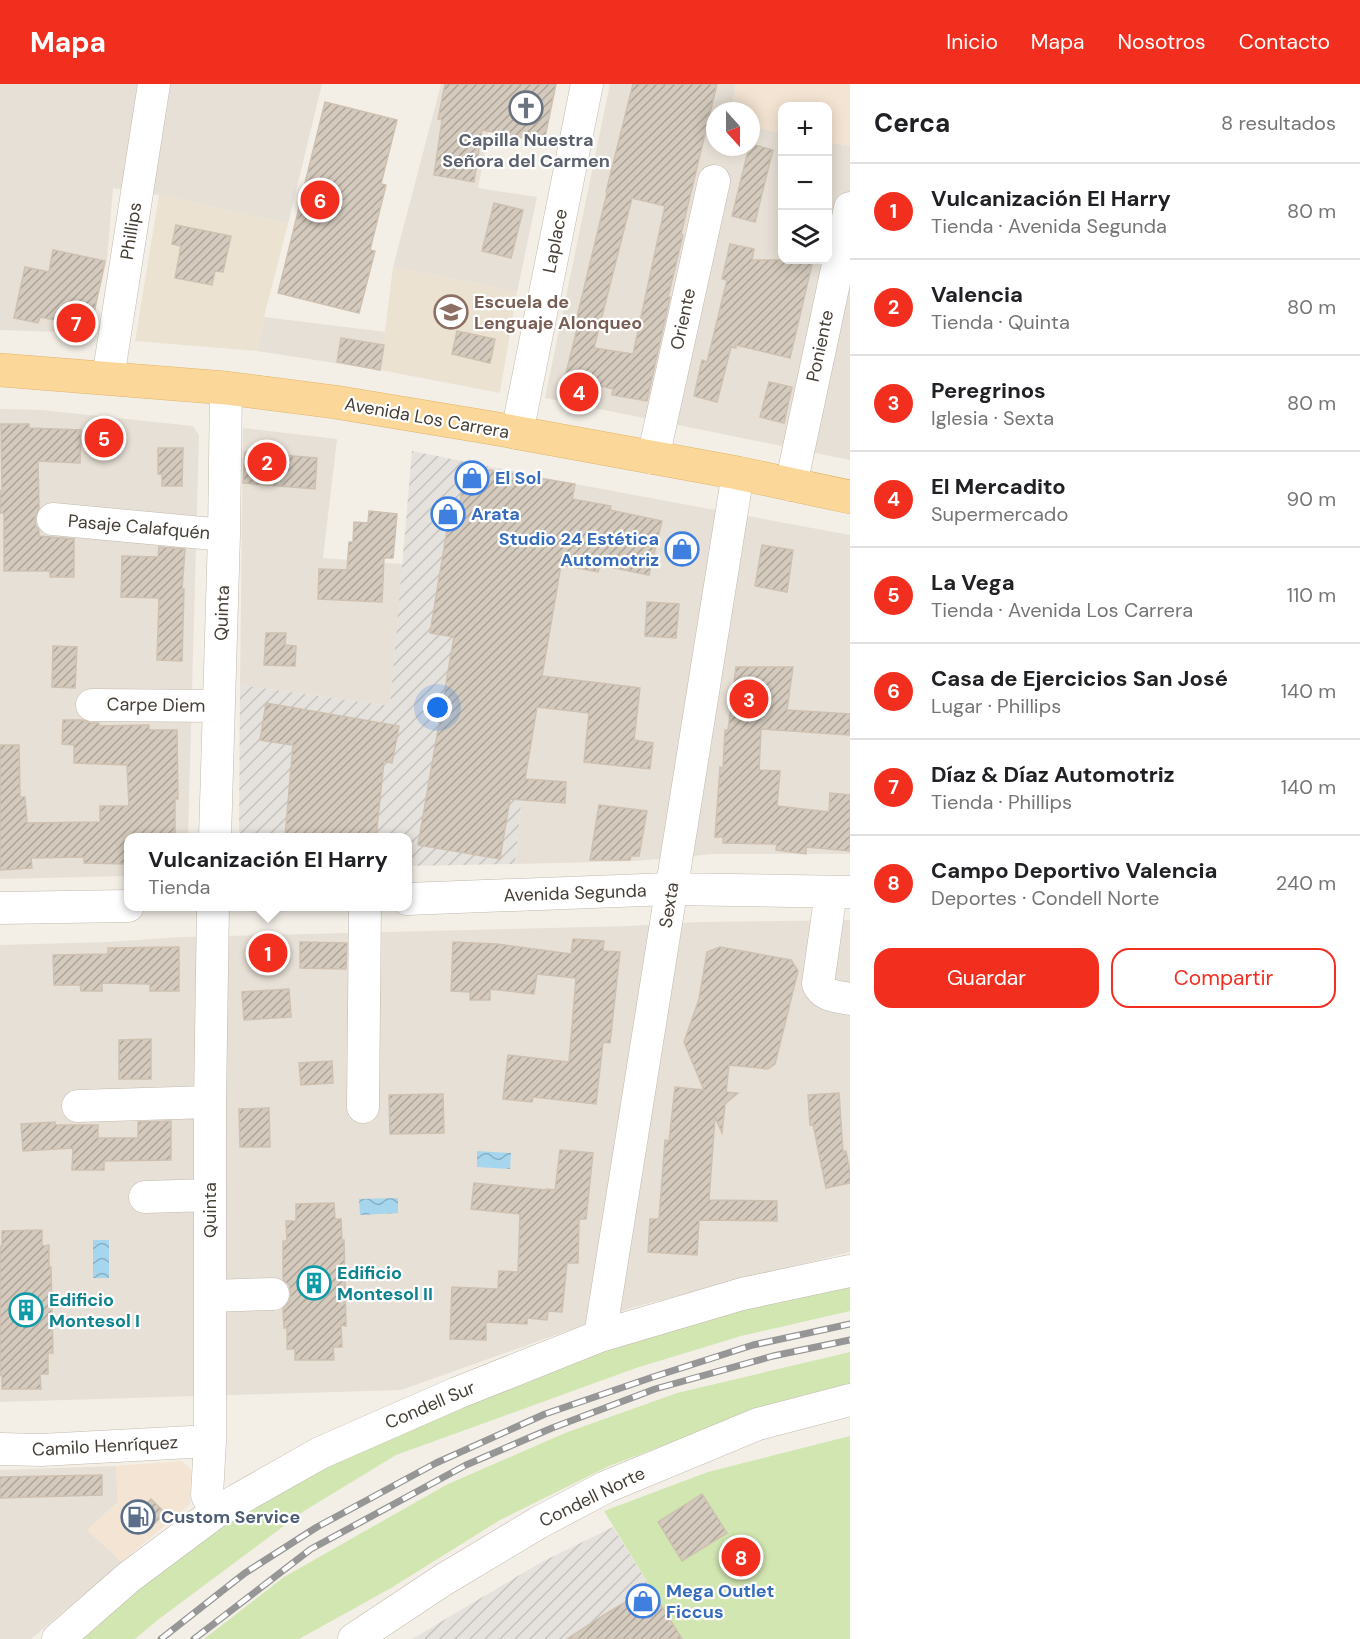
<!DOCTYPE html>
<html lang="es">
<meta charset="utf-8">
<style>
:root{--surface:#fff;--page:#f6f6f6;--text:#202124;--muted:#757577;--line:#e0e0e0;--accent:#f22f1f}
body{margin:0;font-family:"DM Sans",sans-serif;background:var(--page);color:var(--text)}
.controls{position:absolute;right:18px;top:18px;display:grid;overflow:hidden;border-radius:12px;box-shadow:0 3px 15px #0003}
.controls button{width:54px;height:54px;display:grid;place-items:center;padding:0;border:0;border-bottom:2px solid var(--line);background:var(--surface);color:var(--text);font:30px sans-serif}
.compass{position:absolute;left:706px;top:18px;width:54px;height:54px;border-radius:50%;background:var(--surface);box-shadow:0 3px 15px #0003;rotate:159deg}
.you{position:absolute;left:438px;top:624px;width:21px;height:21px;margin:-15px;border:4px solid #fff;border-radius:50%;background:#1a73e8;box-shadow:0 0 0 9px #1a73e833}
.badge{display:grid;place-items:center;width:39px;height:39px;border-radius:50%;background:var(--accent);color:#fff;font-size:20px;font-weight:700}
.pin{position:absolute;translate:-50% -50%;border:3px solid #fff;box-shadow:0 2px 6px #0006}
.popup{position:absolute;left:124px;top:749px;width:288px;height:78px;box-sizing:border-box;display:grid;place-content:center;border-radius:12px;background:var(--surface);filter:drop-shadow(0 2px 4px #0005);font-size:20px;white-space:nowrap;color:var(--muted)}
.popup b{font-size:22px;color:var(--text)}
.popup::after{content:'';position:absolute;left:50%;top:100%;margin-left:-12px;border:12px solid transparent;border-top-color:var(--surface)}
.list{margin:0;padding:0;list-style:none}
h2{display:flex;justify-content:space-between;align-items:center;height:78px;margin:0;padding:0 24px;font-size:26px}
h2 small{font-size:20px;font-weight:400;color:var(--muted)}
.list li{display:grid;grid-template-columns:39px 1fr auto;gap:18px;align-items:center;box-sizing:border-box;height:96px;padding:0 24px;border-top:2px solid var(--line)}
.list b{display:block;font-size:22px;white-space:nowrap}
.list p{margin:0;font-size:20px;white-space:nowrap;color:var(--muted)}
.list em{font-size:20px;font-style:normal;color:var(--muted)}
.actions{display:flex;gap:12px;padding:18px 24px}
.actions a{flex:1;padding:14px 0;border:2px solid var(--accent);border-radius:18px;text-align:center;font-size:21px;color:var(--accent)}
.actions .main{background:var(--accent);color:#fff}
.icon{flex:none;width:33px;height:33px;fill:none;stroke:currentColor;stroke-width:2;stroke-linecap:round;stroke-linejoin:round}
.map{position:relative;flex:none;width:850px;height:1555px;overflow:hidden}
header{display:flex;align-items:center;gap:36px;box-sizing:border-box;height:84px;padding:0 30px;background:var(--accent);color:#fff}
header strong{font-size:28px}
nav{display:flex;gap:33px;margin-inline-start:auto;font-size:21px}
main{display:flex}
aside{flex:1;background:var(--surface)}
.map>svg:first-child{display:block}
.residential{fill:#e7e0d6}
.commercial{fill:#f4e4d3}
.industrial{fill:url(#industrial-furrows)}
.education{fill:#ece2d2}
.green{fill:#d2e6b2}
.water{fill:url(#water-waves)}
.building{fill:url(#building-hatch);stroke:#cfc1b1;stroke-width:1.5;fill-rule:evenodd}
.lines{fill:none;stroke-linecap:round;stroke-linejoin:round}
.minor-casing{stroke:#c1b9ad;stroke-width:33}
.major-casing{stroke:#e0b369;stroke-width:34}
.minor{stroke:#fff;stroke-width:32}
.major{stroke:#fbd899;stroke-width:33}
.rail-casing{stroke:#969696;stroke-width:7}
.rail{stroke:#fff;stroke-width:4.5;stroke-dasharray:14;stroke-linecap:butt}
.labels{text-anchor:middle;stroke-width:4.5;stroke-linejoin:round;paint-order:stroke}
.worship-label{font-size:18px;font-weight:bold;fill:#5b616d;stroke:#fff}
.street-label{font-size:18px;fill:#463f36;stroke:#fff}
.education-label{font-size:18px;font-weight:bold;fill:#785e54;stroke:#fff;text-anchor:start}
.shop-label{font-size:18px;font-weight:bold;fill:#366cbe;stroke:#fff;text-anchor:start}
.culture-label{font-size:18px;font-weight:bold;fill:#0d838f;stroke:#fff;text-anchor:start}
.service-label{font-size:18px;font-weight:bold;fill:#4e5e75;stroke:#fff;text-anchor:start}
</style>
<header>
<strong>Mapa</strong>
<nav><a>Inicio</a><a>Mapa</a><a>Nosotros</a><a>Contacto</a></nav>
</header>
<main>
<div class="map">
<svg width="850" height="1555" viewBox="0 0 850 1555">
<defs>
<pattern id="industrial-furrows" width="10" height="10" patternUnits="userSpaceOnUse" patternTransform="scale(1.5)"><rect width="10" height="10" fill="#e5e1dc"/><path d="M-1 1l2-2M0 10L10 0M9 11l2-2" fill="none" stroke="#c6c2bd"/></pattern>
<pattern id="water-waves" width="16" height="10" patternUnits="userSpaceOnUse" patternTransform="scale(1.5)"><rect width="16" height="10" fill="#a6d6ee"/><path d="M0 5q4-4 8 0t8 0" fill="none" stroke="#89afc2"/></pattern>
<pattern id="building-hatch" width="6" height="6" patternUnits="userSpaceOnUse" patternTransform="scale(1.5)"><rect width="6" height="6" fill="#d4cabd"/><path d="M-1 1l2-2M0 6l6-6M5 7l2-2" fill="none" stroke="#aea59a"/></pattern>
</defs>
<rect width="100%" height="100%" fill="#f3efe7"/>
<path class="residential" d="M0,0H322L288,140L159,111L113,104L107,175L90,249L0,246Z
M441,0H498L478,104L537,113L517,208L393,183Z
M610,0H736L731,27H715V63H751V43L782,49V176H828V58L850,62V376L545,314Z
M264,233L386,248L380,286L257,267Z
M0,325L42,326L193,342L199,351L188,753L128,754V792L0,795Z
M243,344L337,355L323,474L403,480L390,622L240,601Z
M575,400L850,451V770H714L635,777L515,780L522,710Z
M850,836V1168L634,1223L401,1306L0,1318V861L107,858L182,853L629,842L700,838Z
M116,1382L118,1418L87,1446L122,1478L31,1555H0V1386Z"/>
<path class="commercial" d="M736,0H850V62L828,58V22H782V49L751,43V27H731Z
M181,1377L191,1385L190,1420L122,1478L87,1446L118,1418L116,1382Z"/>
<path class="industrial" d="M412,367L575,400L522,710L515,780L408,782L407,754H239L240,601L390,622Z
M613,1443L682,1555H412L540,1479Z"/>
<path class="education" d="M159,111L288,140L264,233L257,267L135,257Z
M393,183L517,208L500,309L380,286Z"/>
<path class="green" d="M850,1201V1227L741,1252L636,1284L396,1371L304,1427L159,1535L135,1555H72L213,1441L330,1375L573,1274L771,1216Z
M850,1268V1300L758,1326L609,1382L500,1436L391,1504L299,1555H204L284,1493L446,1401L565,1349L677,1309Z
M850,1352V1555H682L604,1427L708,1388Z"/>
<path class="water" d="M477,1067L511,1069L510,1085L477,1083Z
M398,1114V1129L360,1131L359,1115Z
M93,1156H109V1194H93Z"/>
<path class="building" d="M445,0H556L544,58L482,46L474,98L434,91L442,36L438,35Z
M633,0H717L681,150L683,151L668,213H670L647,317L612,311L613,305L565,293L580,233H577L607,109L606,108ZM632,114L665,122L633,270L594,264Z
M325,18L397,36L381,100L386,101L370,166L375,167L359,229L278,209Z
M751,60L773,66L755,138L732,132L749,63H751Z
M494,119L523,126L511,174L482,167Z
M176,141L231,152L223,188L215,187L212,201L175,194L181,162L172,160Z
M730,160L754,165L752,176H813L790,274L736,261V264L731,263L717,318L694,312L702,276L707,278L727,196L722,195Z
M53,166L105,177L91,243L40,233L38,239L14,234L25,183L49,188Z
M457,247L495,255L490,279L452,270Z
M341,254L384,261L380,286L337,278Z
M769,298L792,303L784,339L760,333Z
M1,340H29V344L81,346L80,379L38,377L39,424L35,434L36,442L39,446V452L74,455V493H50V487H4V429H0V407H2Z
M158,364H183L182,402H162V390H158Z
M245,368L317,374L315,405L243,399Z
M466,382L575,400L572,415L611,422L610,426L662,437L649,491L600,481L598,488L561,481L542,592L640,604L634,656L653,659L650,685L584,678L589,629L537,623L525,695L566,698L565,719L510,715L500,775L418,761L454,553L430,549L448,440L456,441Z
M369,427L397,430L393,474H384L382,518L318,515L319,485L347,486L349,458H353L354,438L368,439Z
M762,461L793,466L787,508L755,502Z
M159,463L185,465L182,505H184L182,577L157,576L159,514L121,513L122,472L158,473Z
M647,518L679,520L676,554L645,552Z
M266,549H286L285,561L296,562L295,582L264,581Z
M53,562L77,563L75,604L52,603Z
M736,583H793L787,626L850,630L849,651L761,645L759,686L780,687L777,722L829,728L830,709L850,711V767L806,763V770L776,766L777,760L723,759V753H715L720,683L723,684L725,646H728Z
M266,619L399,642L392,679L384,677L376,753H285L293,661L260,656Z
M63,636H83L91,639H99V642L149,641V646H177L178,715H175V753H129V780L84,779V773L31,774L32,784L0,786V661H19L20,713H25L27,739L100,738V722H129L127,681L74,679V661L62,660Z
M599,721L647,727L639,772H631L630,776H590Z
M573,855L604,857L603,867L620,868L610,959L603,958L596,1020L533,1013L532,1018L503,1015L508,971L569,978L576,894L537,890L534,910L490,905V916H470V908L451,907L453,858L497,860L571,870Z
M300,858L347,859L346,885L300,884Z
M179,863V907H150V900L102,899V907H81L80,901H54L53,871L108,870V864Z
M720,863L791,876L798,887L775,980L768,985L729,981L726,1008L738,1009L725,1020L722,1049L715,1033L709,1116L777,1117V1137L699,1136L697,1171L648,1168L650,1135H659L665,1056L669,1057L675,1003L704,1006L684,958L699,915L707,868Z
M289,905L291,933L244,936L242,908Z
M151,955V995H119V956Z
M332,977L333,999L301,1001L299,979Z
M839,1009L843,1068L846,1067L850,1088V1099L826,1104L813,1040L810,1041L808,1011Z
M443,1010L444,1049L390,1050L389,1011Z
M269,1024L270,1063H240L239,1025Z
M171,1037V1076L104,1077V1086H72L73,1064L23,1067L21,1040L55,1038V1041H98V1054H138V1038Z
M560,1066L593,1069L586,1135H579L578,1179H567L562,1228L548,1227L547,1236L527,1234V1240L486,1238V1256L450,1255L452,1203L498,1205L499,1187L518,1188L520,1130L471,1125L474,1099L546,1106V1105L555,1106Z
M334,1119L335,1135H341L342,1156H344L346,1242L341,1241L342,1263H333L334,1276H295V1265H287V1244H284L283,1224L289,1218L291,1210L289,1201L283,1196V1157H287L286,1137H296V1120Z
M42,1146V1162L49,1161V1183H51L53,1269H48V1290H40L41,1305H2V1291H0V1162H2V1147Z
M102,1391V1411L0,1414V1393Z
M702,1410L727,1449L682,1477L658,1438Z
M151,1415L165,1429L150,1444L136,1430Z
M650,1503L682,1555H567L604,1531Z"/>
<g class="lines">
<g class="minor-casing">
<path id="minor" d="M108,294L154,0
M517,349L587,0
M653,374L714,97
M791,401L850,124
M53,435L224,451
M92,621L219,622
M215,754L224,451L226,304
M831,808L818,900C824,913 837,912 850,915
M407,815L671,805L850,808
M213,822L210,1018V1357L207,1411L216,1428
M0,824L128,822
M78,1022L210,1018
M363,1023L365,822
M145,1113L210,1111
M210,1212L273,1210
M600,1252L738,389
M0,1365L41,1366L210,1357
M58,1555L129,1493L216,1428L320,1369L457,1309L600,1252L742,1210L850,1187
M354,1555L443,1496L538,1439L606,1403L758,1340L850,1316"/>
</g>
<g class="major-casing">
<path id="major" d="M0,286L226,304L335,318L492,344L738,389L850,413"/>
</g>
<use href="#minor" class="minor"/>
<use href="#major" class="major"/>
<g class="rail-casing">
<path id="rail" d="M161,1555L245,1489L317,1443L436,1379L545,1330L653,1293L753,1261L850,1240
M194,1555L311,1465L466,1381L552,1344L655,1305L773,1272L850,1256"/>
</g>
<use href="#rail" class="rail"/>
</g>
<defs>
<g id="church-ring" transform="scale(1.725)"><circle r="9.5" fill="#fff" stroke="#6b7280" stroke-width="1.5"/><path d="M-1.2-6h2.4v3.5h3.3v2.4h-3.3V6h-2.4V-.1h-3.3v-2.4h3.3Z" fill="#6b7280"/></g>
<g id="school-ring" transform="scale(1.725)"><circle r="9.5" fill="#fff" stroke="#8d6e63" stroke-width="1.5"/><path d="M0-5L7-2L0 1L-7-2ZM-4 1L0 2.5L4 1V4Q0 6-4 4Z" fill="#8d6e63"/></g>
<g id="shop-ring" transform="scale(1.725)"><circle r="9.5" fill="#fff" stroke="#3f7fe0" stroke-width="1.5"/><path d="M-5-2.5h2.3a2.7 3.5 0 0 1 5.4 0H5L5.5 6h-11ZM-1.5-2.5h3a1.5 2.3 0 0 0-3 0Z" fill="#3f7fe0"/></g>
<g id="building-ring" transform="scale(1.725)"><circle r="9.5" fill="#fff" stroke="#0f9aa8" stroke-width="1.5"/><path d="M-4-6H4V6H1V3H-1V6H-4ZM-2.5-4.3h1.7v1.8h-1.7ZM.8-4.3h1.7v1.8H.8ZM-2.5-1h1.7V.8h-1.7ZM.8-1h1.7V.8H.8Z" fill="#0f9aa8"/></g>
<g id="fuel-ring" transform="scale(1.725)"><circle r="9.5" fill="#fff" stroke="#5c6f8a" stroke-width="1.5"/><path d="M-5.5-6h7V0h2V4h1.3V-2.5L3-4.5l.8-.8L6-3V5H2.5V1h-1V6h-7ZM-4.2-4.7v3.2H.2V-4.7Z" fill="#5c6f8a"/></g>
</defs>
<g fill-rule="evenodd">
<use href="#church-ring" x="526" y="24"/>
<use href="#school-ring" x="451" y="228"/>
<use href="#shop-ring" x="472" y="394"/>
<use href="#shop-ring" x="448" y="430"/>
<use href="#shop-ring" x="682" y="465"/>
<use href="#building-ring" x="314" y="1199"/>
<use href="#building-ring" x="26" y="1226"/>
<use href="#fuel-ring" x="138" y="1433"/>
<use href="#shop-ring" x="643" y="1517"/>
</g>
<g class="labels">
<g class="worship-label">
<text x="526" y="62">Capilla Nuestra<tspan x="526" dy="21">Señora del Carmen</tspan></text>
</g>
<g class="street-label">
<text transform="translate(131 147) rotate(-81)" y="6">Phillips</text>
<text transform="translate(555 157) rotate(-79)" y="6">Laplace</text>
<text transform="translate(683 235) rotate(-78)" y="6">Oriente</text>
<text transform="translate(820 262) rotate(-78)" y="6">Poniente</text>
<text transform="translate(427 334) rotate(10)" y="6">Avenida Los Carrera</text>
<text transform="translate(139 443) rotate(5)" y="6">Pasaje Calafquén</text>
<text transform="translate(222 529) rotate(-88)" y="6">Quinta</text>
<text transform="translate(156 621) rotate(1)" y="6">Carpe Diem</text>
<text transform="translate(575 809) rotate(-2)" y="6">Avenida Segunda</text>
<text transform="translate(669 821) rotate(-81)" y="6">Sexta</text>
<text transform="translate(210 1126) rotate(-90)" y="6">Quinta</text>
<text transform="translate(430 1321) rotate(-23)" y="6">Condell Sur</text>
<text transform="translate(105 1362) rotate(-3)" y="6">Camilo Henríquez</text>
<text transform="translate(592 1413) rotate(-26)" y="6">Condell Norte</text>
</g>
<g class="education-label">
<text x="474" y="224">Escuela de<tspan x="474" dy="21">Lenguaje Alonqueo</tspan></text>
</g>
<g class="shop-label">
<text x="495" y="400">El Sol</text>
<text x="471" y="436">Arata</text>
<text x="659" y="461" text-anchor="end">Studio 24 Estética<tspan x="659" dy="21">Automotriz</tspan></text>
<text x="666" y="1513">Mega Outlet<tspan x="666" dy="21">Ficcus</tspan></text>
</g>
<g class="culture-label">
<text x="337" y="1195">Edificio<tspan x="337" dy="21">Montesol II</tspan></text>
<text x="49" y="1222">Edificio<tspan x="49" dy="21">Montesol I</tspan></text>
</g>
<g class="service-label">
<text x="161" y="1439">Custom Service</text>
</g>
</g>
</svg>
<div class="controls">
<button>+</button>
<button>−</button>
<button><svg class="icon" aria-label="layers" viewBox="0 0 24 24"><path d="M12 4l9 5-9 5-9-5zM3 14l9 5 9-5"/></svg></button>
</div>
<svg class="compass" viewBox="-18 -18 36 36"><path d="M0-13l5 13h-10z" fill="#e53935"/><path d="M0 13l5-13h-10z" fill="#757577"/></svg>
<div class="you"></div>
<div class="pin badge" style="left:268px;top:869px">1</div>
<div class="popup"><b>Vulcanización El Harry</b>Tienda</div>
<div class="pin badge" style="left:267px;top:378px">2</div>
<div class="pin badge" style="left:749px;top:615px">3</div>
<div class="pin badge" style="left:579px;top:308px">4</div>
<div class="pin badge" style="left:104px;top:354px">5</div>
<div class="pin badge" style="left:320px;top:116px">6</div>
<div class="pin badge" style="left:76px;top:239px">7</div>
<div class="pin badge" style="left:741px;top:1473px">8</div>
</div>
<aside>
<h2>Cerca<small>8 resultados</small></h2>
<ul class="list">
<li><span class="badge">1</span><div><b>Vulcanización El Harry</b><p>Tienda · Avenida Segunda</p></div><em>80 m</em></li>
<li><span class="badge">2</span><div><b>Valencia</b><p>Tienda · Quinta</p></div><em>80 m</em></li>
<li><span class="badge">3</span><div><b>Peregrinos</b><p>Iglesia · Sexta</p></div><em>80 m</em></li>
<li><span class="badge">4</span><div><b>El Mercadito</b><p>Supermercado</p></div><em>90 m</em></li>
<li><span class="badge">5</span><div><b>La Vega</b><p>Tienda · Avenida Los Carrera</p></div><em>110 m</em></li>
<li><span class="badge">6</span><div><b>Casa de Ejercicios San José</b><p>Lugar · Phillips</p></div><em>140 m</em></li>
<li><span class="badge">7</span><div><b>Díaz &amp; Díaz Automotriz</b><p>Tienda · Phillips</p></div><em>140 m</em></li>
<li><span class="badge">8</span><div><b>Campo Deportivo Valencia</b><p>Deportes · Condell Norte</p></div><em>240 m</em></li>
</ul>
<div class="actions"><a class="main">Guardar</a><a>Compartir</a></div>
</aside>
</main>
